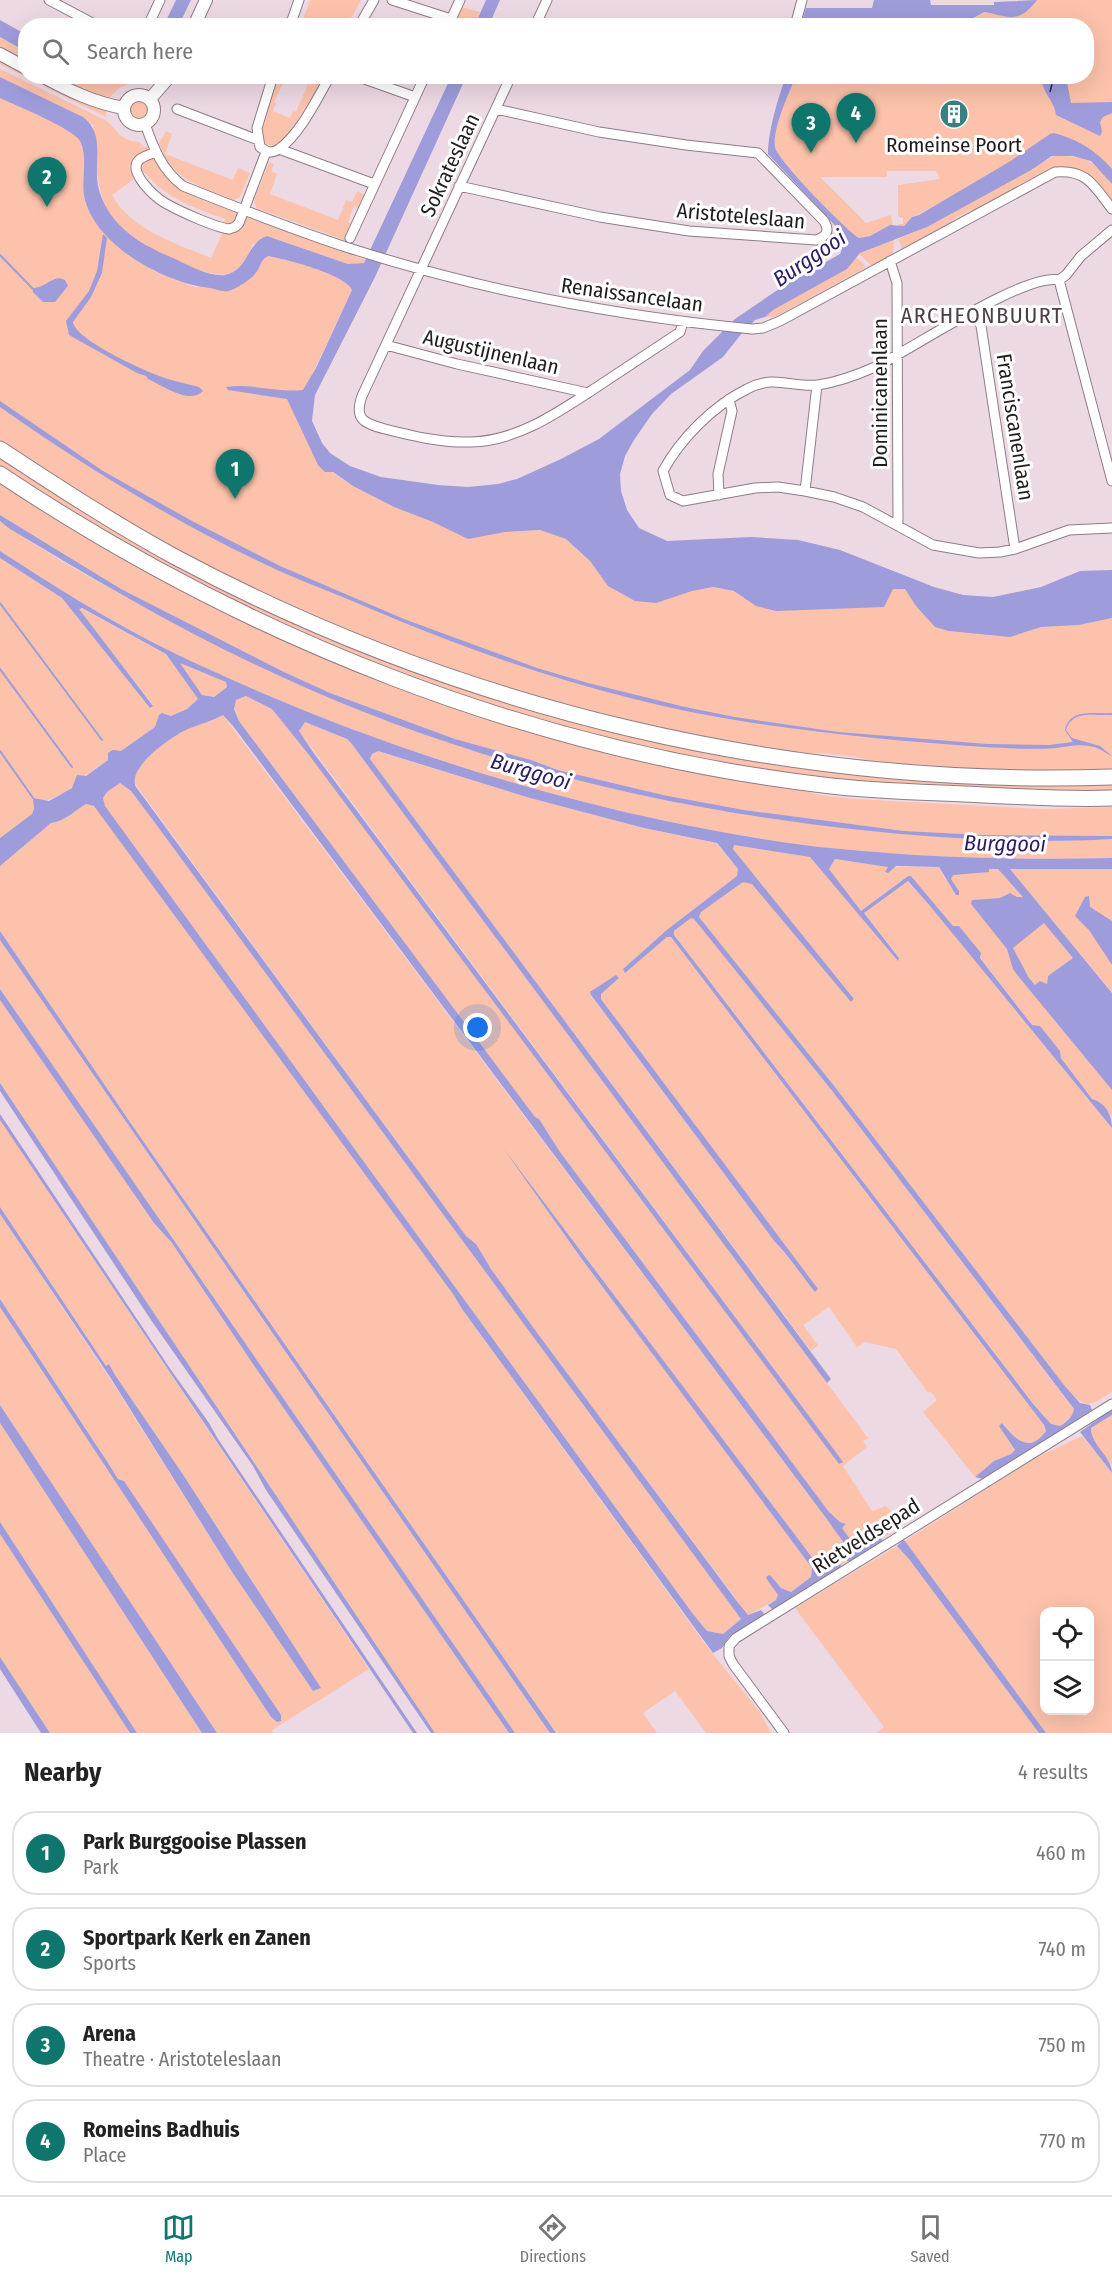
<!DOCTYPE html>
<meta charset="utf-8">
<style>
:root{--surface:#fff;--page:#f6f6f6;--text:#222;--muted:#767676;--line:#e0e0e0;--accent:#0f766e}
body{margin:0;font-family:"Fira Sans Condensed",sans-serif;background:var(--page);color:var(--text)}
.controls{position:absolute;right:18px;bottom:18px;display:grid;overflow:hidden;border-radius:12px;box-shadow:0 6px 24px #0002}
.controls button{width:54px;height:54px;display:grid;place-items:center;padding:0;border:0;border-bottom:2px solid var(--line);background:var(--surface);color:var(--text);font:30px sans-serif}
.you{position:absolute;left:478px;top:1028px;width:21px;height:21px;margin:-15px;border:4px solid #fff;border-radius:50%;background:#1a73e8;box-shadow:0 0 0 9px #1a73e833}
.badge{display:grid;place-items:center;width:39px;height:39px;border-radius:50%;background:var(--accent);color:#fff;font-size:20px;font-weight:700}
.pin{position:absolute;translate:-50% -50px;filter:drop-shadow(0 2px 3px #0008)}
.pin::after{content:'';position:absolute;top:32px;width:21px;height:18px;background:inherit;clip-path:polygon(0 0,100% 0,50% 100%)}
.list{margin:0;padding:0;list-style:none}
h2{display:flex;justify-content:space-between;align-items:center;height:78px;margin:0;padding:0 24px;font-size:26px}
h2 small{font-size:20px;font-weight:400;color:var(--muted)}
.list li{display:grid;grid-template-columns:39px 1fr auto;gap:18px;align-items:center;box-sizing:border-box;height:84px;margin:0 12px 12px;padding:0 12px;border:2px solid var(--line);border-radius:24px}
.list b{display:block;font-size:22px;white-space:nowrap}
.list p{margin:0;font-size:20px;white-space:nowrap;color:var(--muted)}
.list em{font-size:20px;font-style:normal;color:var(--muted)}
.icon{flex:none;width:33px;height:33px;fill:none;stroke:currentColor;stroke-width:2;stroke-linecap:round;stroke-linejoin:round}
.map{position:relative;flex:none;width:1112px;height:1733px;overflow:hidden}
.search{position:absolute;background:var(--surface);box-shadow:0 6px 24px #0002;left:18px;right:18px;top:18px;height:66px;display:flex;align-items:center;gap:15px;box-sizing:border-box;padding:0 21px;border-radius:24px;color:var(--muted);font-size:22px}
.sheet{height:462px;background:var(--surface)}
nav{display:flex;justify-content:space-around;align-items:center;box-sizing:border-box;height:84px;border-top:2px solid var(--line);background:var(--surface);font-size:16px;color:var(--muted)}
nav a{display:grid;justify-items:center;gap:3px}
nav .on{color:var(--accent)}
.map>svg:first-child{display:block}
.green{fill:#fcc2ab;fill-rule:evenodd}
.water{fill:#9e9cda;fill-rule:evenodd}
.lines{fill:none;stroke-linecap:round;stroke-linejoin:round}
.stream{stroke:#9e9cda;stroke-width:2}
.ferry{stroke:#2a1c64;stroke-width:1.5;stroke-dasharray:8 6;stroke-linecap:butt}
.minor-casing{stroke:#8e7c86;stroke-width:11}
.tertiary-casing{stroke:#8e7c86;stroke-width:14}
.trunk-casing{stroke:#8e7c86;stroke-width:17}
.minor{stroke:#fff;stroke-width:9}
.tertiary{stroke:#fff;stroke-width:12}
.trunk{stroke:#fff;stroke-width:15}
.labels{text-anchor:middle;stroke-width:6;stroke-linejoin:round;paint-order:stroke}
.poi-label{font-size:21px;fill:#221b1e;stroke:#fff}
.street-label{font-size:21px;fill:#221b1e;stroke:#fff}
.water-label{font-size:22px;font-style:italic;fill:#2a1c64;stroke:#fff}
.neighbourhood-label{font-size:22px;letter-spacing:1.5px;fill:#4d3d45;stroke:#fff}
</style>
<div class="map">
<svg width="1112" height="1733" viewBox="0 0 1112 1733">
<rect width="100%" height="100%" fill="#edd9e3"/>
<path class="green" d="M310,0H361L347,25H301Z
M1026,0H1112V177L1073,143L912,217L904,226L899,227V224H903V218L898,216V185L940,179L936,171H887V177H820L866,223L891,215L893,227L890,225L870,236L859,238C846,230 777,160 775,147C772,130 789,92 796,77L1086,76V26L964,25L984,12L997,15Z
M461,7L480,12L475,25L452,26Z
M0,37L25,51V63L0,50Z
M0,59L25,73L26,76L33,77L85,103L106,111V117L0,64Z
M0,69L107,121L121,136L131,141L139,142L144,147L147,146L149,149L134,157L129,166L134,179L112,195C131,230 177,244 211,258L223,232C237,235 239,227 246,217L365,260L364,263L348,264L274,238L253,244C248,256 241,271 227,274C202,280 123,237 110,215C95,190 96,154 93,125L83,117L0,77Z
M51,77C81,77 102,83 132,77L134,82L119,88L108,99L101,98Z
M276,77H283L281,82L283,83L274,102L276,103L273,111L290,118L293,111L296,112L308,84L311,85L315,77H320L319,79L323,82L284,139C275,150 262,147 260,132Z
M0,88L81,124L88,188L115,235L113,241L125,252L156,272L195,287L255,274L263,259L268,256C286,259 345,274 352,290L295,411L330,471L353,486L394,507L433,522L505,532L540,530L566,539L590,561L608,586L692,591L713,587L734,591L892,587L906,589L1010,637L1041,627L1079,625L1112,618V773L1080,774L882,764L857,757L821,753L798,754L666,730L565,705L444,667L379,643L278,600L173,548L123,520L0,442Z
M130 110a9 9 0 1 1 18 0a9 9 0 1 1-18 0Z
M166,131L172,134L165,154L233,180L238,168L250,173L240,197L234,200C199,186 173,181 159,143Z
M1056,155L1084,158L1099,168L1112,184V205V201C1101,188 1090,172 1073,168C1056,164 990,203 971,213L970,210L952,220L953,223L903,251L898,239L927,227Z
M155,158C172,193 203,200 238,213L235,223L224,224L225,219C191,206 170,201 145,173L142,174L139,170L141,164Z
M269,162L274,164L271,171L277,174L270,194L338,220L346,200L352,202L357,191L365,195L360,208L354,206L348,222L353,225L347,241L256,208L254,200Z
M894,239L893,255L873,267L859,254Z
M856,257L864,264L865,268L775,317H765L773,310L847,269Z
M0,457L388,661L488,697L557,718L714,751L1112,782V791H1017L824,780L716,763L574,730L466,697L335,650L169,571L0,468Z
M0,483C123,565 255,634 394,686C436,702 480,718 523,729C621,754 722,768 820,795L855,799L1041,809L1112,807V836L983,835L904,831L744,810L663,795L559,770L531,760L455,739L330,693L284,672L121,589L0,515Z
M0,521C66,568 139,604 211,639C273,669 334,702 399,725C549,780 706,814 864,830C946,839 1030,844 1112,839V858C1022,860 932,858 841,849C781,844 721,832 661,820C493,784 328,727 172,652C112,623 56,587 0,551Z
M0,558L62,598L150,708L153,705L78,609L81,608L166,654L198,699L187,709L171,716L162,713L155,727L76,782C65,799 40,796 32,814L0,838Z
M179,662L226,682L227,687L214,697L202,695Z
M246,696L272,709L309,755L786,1392L822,1436L809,1416L299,731L305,722L347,739L351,743L868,1438L863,1441L867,1447L843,1466L872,1511L886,1506L903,1524L882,1539L879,1537L868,1539L865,1544L856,1547L842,1528L846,1524L840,1522L829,1512L560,1152L539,1119L535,1117L239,721L233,704L236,700Z
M223,715L826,1518L846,1546L847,1561L841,1565L838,1563L825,1567L817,1564L518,1168L581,1258L812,1568L811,1577L791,1592L781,1588L770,1576L766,1578L778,1595L776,1600L748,1615L535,1330L491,1269L476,1244L466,1236L133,781C137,762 170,738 187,729C199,724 212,721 223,715Z
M377,751L530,798L644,828L716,843L738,869L737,876L668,929L623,969L626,972L667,937H671L1044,1425L1046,1431C1029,1454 1016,1440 1003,1423L999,1426L1015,1450L1011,1454L994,1461L975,1477L923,1412L937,1400L930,1391L928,1393L896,1349L865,1342L857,1347L829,1307L803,1325L818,1345L811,1351L370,759L372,754ZM619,978L601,994V999L818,1289L815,1291C801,1275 789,1257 775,1242L591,996Z
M120,783L131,791L158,827L741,1619L723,1634L707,1631L693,1614L105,806L103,798L107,792Z
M86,804L94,806L110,826L453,1294L462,1309L708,1648L760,1712L771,1733H706L675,1691L643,1713L657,1733H556L134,1128L0,931V866L51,823C65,821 74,811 86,804Z
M734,845L810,857L898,960L899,957L864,913L907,881L930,906L1112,1128V1392C1085,1409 1085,1408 1064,1385L835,1087L699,918L701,912L743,882L752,883L851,1002L854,999L732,848Z
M835,859L888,867H939L945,879L959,891L951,879L953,874L988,872V869H998L1024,898L1017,897L1010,893L1000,898L973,900L971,904L1008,949L1013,969L1018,976L1112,1090V1117L1100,1102L1092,1099L1061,1058L1060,1051L1040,1026L1032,1025L980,957L981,953L953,926L911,876H907L861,911L829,869Z
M1010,869H1112V993L1111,991Z
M691,918L694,919L833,1092L1074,1410L1073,1414L1060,1426L1051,1424L1034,1405L674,935V931Z
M1044,922L1073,958L1048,976L1047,984L1035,986L1029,978L1012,948Z
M0,940L550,1733H515L0,989Z
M0,1000L154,1223L172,1243L253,1364L509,1733H435L0,1083Z
M0,1120L369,1669L272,1730L273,1733H217L0,1405V1307L271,1717L277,1722L281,1715L124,1481L118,1479L110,1466L0,1299V1214L109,1377L232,1572L313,1691L321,1688L182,1473L115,1375L109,1364L106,1366L0,1207Z
M1112,1415V1465C1103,1454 1091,1442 1091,1428Z
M0,1423L202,1733H137L0,1522Z
M1082,1436L1112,1473V1733H1046L905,1541L1037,1457ZM1044,1612H1090V1710H1044Z
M0,1534L130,1733H50L0,1657Z
M897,1546L909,1559L1039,1733H876L884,1727L795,1608Z"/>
<path class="water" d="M176,0H191L179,25H164Z
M486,0H500L489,25H475Z
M874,0H930L931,5H994V2L1037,0C1018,25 1008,16 984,12L972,19L964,25H801L806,8H872Z
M0,20L25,34V51L0,37Z
M0,77L83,117C107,135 92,165 99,190C110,227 140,244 173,258C188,265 209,277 225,275C248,271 247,242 267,236L348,264L364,263L451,77H466L375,277L315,395L312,421L322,443L330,453L350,466L381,477L438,485L468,487L498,484L517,479L561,459L599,439L690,370L703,351L735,319L782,287L840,254L842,249L841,232L768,154C768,132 778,97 786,77H796C789,92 772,130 775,147C777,160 846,230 859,238L870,236L890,225L904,226L912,217L919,215L1009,162L1050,134L1054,133C1079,140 1095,150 1112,169V184L1091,161L1073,156H1052L1031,170L927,227L860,253L847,269L773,310L765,317L755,320L742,333L723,357L671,394L652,414L634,440L625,456L620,474L621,491L627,510L639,528L667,541L751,537L798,540L840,550L934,587L963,595L993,597L1041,587L1080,571L1112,570V618L1079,625L1041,627L1010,637L949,631L935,627L916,606L905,589H893L884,607L776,611L756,606L734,591L713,587L692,591L656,603L635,601L608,586L590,561L566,539L540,530L505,532L468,539L433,522L394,507L353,486L333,472H325L318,465L287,399L228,390L226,387C252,383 277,393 303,390L316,368L352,290C345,274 285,259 268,256C260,260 261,267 255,274C251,279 235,290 228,291C223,292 215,289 210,288C165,283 98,247 85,200C80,182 89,158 80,141C74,129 15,105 0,98Z
M1042,77H1066L1071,103L1112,102V113L1103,117L1100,122L1102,132L1100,136L1056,115C1055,101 1040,91 1042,77Z
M103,234L107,238L102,273L91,297L73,322C75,339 137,367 154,374C168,380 184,383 199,387L203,391C190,405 163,386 148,379L146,376L137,373L69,335L66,321L89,291L97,271Z
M59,278L65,280L68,286L55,302H43L33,292L32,288C44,288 48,280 59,278Z
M0,401L103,471L192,521L280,566L404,619L537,668L588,683L685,707L735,717L838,732L987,744L1049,745L1073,742L1065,730C1069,708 1095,714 1112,713V715C1095,716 1072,709 1066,730L1072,738L1100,746L1112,756C1107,754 1102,750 1097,748C1083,743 1070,746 1056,748C1033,750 1007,748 984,747C906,742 830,734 753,723C621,703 493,661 371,609C340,595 308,584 277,570C180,525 88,469 0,407Z
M0,515L121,589L284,672L330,693L455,739L531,760L558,770L663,795L744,810L904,831L983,835L1112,836V839C1028,844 944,839 861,830C662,809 464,761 282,677C188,635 99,582 10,529L0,521Z
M0,551C56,587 112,623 172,652C328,727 493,784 661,820C721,832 781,844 841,849C932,858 1022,860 1112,858V869H1010L1112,993V1090L1018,976L1013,969L1007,949L971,904L972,900L1000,898L1010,893L1017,897H1023L998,869H989V872L953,875L951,879L959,891V895H956L939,867L896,866L888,873L885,872L888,867L835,859L829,869L861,911L908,876H911L953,926H959L981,953L980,958L1032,1025L1040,1026L1060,1051L1061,1058L1092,1099C1106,1103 1112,1115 1112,1128L930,906L908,881L864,913L899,958L898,961L810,857L734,845L733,849L854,999L851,1002L752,884L743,882L701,912L699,917L835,1087L1064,1385L1080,1403L1090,1405L1092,1410L983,1479L975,1477L994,1461L1011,1454L1015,1450L999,1426L1002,1423C1016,1440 1029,1454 1046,1431L1044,1425L671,937H667L625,973L623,969L668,929L737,876L738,869L717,843L644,828L530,798L378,751L372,754L370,759L831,1379L827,1383L351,743L347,739L305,722L299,731L313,752L809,1416L843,1462L839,1464L309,755L272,709L246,696L236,700L234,709L239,721L535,1117L539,1119L560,1152L829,1512L840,1522L846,1524L842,1528L856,1547L865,1544L867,1540L879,1537L882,1539V1542L851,1562L847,1561L846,1546L826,1518L233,726L223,715C212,721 200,724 188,729C172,736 126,768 136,787L466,1236L476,1244L491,1269L535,1330L736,1600L748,1615L761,1610L765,1615L729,1637L722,1648L713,1653L462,1309L453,1294L94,806L86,804C74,811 65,821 51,823L0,866V838L32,814L34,809L33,798L49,801L72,788L77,775L86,776L108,760V753L113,750L121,751L155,727L159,715L162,713L171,716L187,709L198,699L166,654L82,608L79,609L153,706L150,708L62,598L0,558ZM180,663L226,682L227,687L214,697L202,695ZM120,783L131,791L158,827L741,1619L723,1634L707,1631L693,1614L105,806L103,798L107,792ZM691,918L694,919L833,1092L1074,1409C1073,1417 1066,1422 1060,1426L1051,1424L1034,1405L674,935V931ZM1044,923L1073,958L1048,976L1047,984L1040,981L1035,985L1029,978L1013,948Z
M1089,896L1090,907L1112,921V965L1089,930L1075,916L1085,897Z
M0,931L134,1128L556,1733H550L0,940Z
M616,975L619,978L601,994V999L818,1289L815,1292C801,1275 790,1257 775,1242L591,995L590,992Z
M0,989L515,1733H509L253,1364L172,1243L154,1223L0,1000Z
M0,1083L435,1733H431L266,1490L253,1466L151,1320L0,1091Z
M0,1114L171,1370L209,1423L218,1439L417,1733H413L0,1120Z
M503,1148L817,1564L825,1567L838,1563L841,1565L840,1570L776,1608L772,1609L768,1605L776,1600L778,1595L766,1578L767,1576L770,1575L781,1588L791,1592L811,1577L812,1568L581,1258Z
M0,1207L106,1366L109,1364L115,1375L182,1473L321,1688L313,1691L232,1572L110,1377L0,1214Z
M0,1299L110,1466L118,1479L124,1481L281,1715V1721L277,1722L271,1717L0,1307Z
M0,1405L217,1733H202L0,1423Z
M1112,1409V1415L1091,1428C1091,1446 1112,1456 1112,1473L1080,1432Z
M0,1522L137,1733H130L0,1534Z
M903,1540L905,1541L1046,1733H1039L909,1559L897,1546Z
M0,1657L50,1733H41L0,1669Z"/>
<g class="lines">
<path class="stream" d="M0,255L32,288
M0,603L102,740
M0,669L72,767
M0,751L33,798"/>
<path class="ferry" d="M1050,92L1054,76"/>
<g class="minor-casing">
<path id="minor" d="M49,0L98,26
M392,0L451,19
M148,26L160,0
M290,26L299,0
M359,26L374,0
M448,26L460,0
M535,26L547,0
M795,26L802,0
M273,76L257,128L260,147C267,152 271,154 279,149L374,184
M356,76L415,97
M511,76L362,396C354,419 363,423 385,429C413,436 441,443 471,442C520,441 563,409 603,383C629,366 654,349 680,332L683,322
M177,109L258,140
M145,124C154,149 162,170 183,186C238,208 293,230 349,248C480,290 615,316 752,329L763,328L780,321L1055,172C1087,169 1094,186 1112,209
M279,149C300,134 317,99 330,76
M156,152C151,154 143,156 139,160C127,172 155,197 165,203C179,211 214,227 229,229L235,227L239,223L266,152
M459,186L600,217L689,231L816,240C827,236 830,231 824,221L758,153L686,145L599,132L496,109
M1112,230L1081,256L1066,275L1059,280C1026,272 912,349 875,367C857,375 838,382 818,385C791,388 775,374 747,389C713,406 681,438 663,471L670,495L683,501L755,488L778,487L805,491L834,497L863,507L933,545L979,553L1000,552L1015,549L1069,530L1112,528
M350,238L425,76
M890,261L897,283L898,526
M1059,280L1112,481
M975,311L981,326L1015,549
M386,345L457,364L588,393
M805,491L817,385
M719,495L718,474L732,411L729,399
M784,1733L733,1664L729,1656V1646L736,1638L1112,1404"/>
</g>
<g class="tertiary-casing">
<path id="tertiary" d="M194,26L206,0
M0,54L26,68
M42,76C68,90 94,103 124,108
M124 110a15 15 0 1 1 30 0a15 15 0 1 1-30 0Z
M150,99L170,76"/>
</g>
<g class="trunk-casing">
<path id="trunk" d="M0,449C58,487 116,525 177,558C462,710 789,788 1112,777
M0,474C246,638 528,750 823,785C870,791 917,792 964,794C1013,796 1063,800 1112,798"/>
</g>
<use href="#minor" class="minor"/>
<use href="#tertiary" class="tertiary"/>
<use href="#trunk" class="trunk"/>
</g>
<defs>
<g id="building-disc" transform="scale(1.5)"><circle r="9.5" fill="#388182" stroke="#fff"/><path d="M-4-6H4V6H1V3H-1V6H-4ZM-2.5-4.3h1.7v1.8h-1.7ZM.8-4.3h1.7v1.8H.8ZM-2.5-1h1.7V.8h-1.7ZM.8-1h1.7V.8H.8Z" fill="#fff"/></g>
</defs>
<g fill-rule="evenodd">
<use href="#building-disc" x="954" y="114"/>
</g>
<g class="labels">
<g class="poi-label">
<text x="954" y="152">Romeinse Poort</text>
</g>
<g class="street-label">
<text transform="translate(450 165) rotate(-65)" y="7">Sokrateslaan</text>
<text transform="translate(741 216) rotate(5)" y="7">Aristoteleslaan</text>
<text transform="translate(632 295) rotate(8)" y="7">Renaissancelaan</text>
<text transform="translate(491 352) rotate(13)" y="7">Augustijnenlaan</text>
<text transform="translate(880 393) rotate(-90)" y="7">Dominicanenlaan</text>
<text transform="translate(1015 427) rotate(81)" y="7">Franciscanenlaan</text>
<text transform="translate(866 1536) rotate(-32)" y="7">Rietveldsepad</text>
</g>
<g class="water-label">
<text transform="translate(809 258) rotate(-34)" y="8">Burggooi</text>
<text transform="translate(531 771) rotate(16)" y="8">Burggooi</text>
<text transform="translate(1005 843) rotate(1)" y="8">Burggooi</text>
</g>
<g class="neighbourhood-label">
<text x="982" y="323">ARCHEONBUURT</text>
</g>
</g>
</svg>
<div class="controls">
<button><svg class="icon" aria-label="locate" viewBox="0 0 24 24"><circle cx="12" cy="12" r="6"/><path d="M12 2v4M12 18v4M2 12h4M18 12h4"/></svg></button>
<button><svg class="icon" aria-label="layers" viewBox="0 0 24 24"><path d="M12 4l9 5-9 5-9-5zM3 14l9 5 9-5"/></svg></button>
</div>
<div class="you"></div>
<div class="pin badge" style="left:235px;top:499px">1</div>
<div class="pin badge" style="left:47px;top:207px">2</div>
<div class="pin badge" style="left:811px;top:153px">3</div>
<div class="pin badge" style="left:856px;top:143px">4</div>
<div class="search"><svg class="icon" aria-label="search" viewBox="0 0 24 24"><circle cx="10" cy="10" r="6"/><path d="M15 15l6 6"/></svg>Search here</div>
</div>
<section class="sheet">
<h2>Nearby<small>4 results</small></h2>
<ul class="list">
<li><span class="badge">1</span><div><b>Park Burggooise Plassen</b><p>Park</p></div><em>460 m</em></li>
<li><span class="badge">2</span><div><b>Sportpark Kerk en Zanen</b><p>Sports</p></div><em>740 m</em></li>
<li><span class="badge">3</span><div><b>Arena</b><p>Theatre · Aristoteleslaan</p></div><em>750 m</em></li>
<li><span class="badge">4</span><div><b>Romeins Badhuis</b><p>Place</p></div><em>770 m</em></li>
</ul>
</section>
<nav>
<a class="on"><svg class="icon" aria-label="map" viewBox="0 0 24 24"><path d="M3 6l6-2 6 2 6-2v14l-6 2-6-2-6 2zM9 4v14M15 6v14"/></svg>Map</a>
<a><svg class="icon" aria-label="directions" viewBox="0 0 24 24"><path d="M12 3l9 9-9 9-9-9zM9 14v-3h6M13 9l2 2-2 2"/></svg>Directions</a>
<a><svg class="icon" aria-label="saved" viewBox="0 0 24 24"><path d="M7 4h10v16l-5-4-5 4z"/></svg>Saved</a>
</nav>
